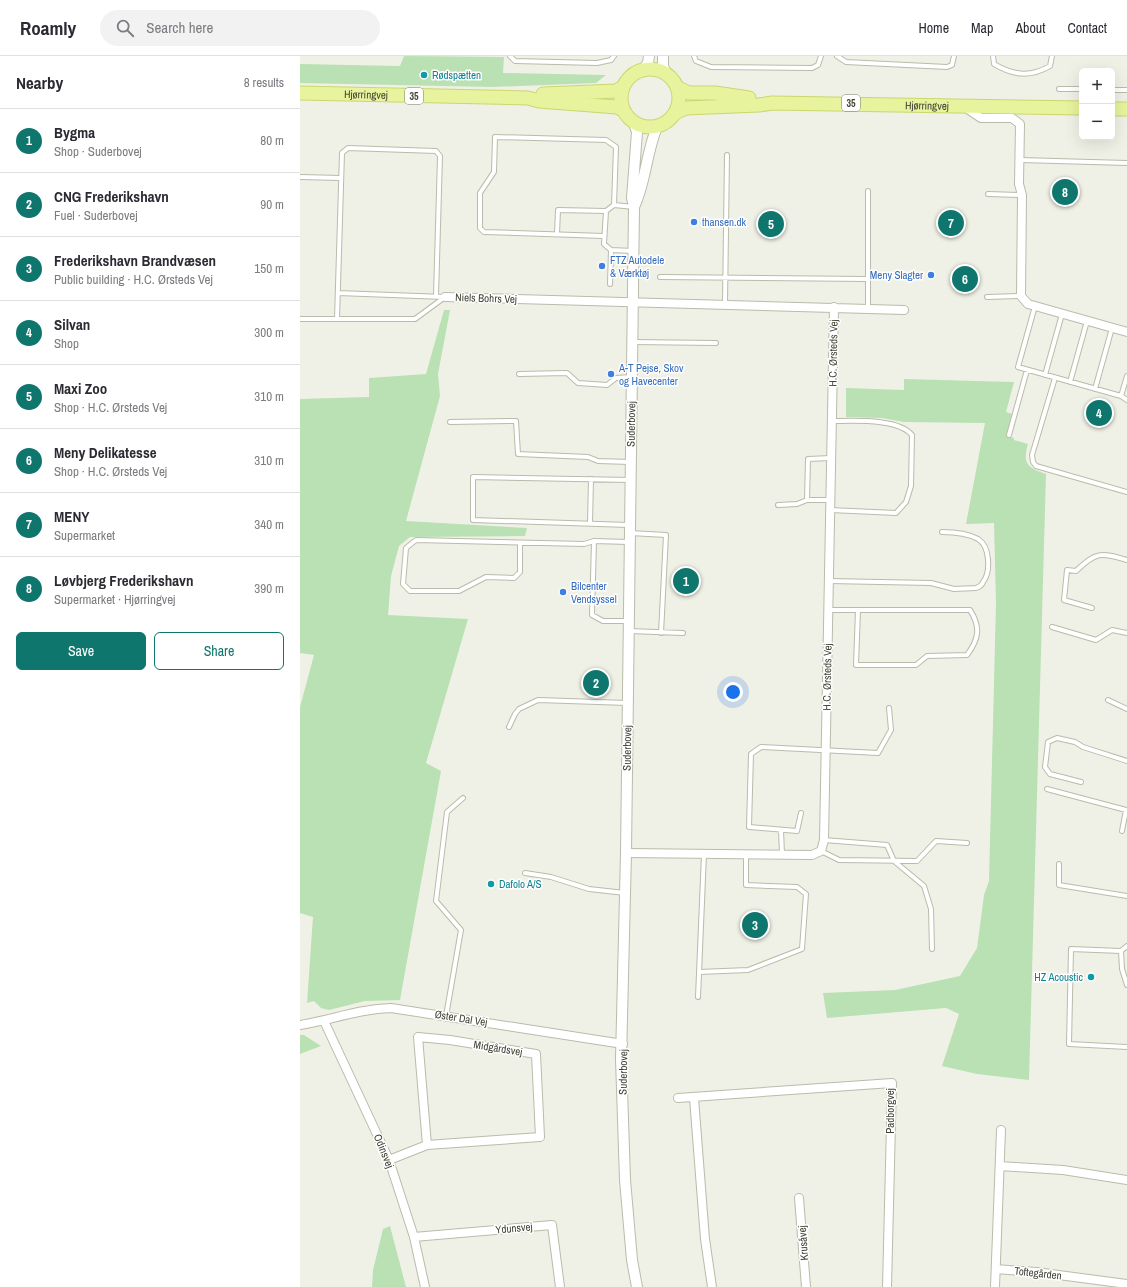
<!DOCTYPE html>
<meta charset="utf-8">
<style>
:root{--surface:#fff;--page:#f2f2f3;--text:#2b2b33;--muted:#7c7c81;--line:#e1e1e2;--accent:#0f766e}
body{margin:0;font-family:"Archivo Narrow",sans-serif;background:var(--page);color:var(--text)}
.controls{position:absolute;right:12px;top:12px;display:grid;overflow:hidden;border-radius:6px;box-shadow:0 4px 16px #0002}
.controls button{width:36px;height:36px;display:grid;place-items:center;padding:0;border:0;border-bottom:1px solid var(--line);background:var(--surface);color:var(--text);font:20px sans-serif}
.you{position:absolute;left:433px;top:636px;width:14px;height:14px;margin:-10px;border:3px solid #fff;border-radius:50%;background:#1a73e8;box-shadow:0 0 0 6px #1a73e833}
.badge{display:grid;place-items:center;width:26px;height:26px;border-radius:50%;background:var(--accent);color:#fff;font-size:13px;font-weight:700}
.pin{position:absolute;translate:-50% -50%;border:2px solid #fff;box-shadow:0 1px 4px #0006}
.list{margin:0;padding:0;list-style:none}
h2{display:flex;justify-content:space-between;align-items:center;height:52px;margin:0;padding:0 16px;font-size:17px}
h2 small{font-size:13px;font-weight:400;color:var(--muted)}
.list li{display:grid;grid-template-columns:26px 1fr auto;gap:12px;align-items:center;box-sizing:border-box;height:64px;padding:0 16px;border-top:1px solid var(--line)}
.list b{display:block;font-size:15px;white-space:nowrap}
.list p{margin:0;font-size:13px;white-space:nowrap;color:var(--muted)}
.list em{font-size:13px;font-style:normal;color:var(--muted)}
.actions{display:flex;gap:8px;padding:12px 16px}
.actions a{flex:1;padding:9px 0;border:1px solid var(--accent);border-radius:6px;text-align:center;font-size:14px;color:var(--accent)}
.actions .main{background:var(--accent);color:#fff}
.icon{flex:none;width:22px;height:22px;fill:none;stroke:currentColor;stroke-width:2;stroke-linecap:round;stroke-linejoin:round}
.map{position:relative;flex:none;width:827px;height:1231px;overflow:hidden}
header{display:flex;align-items:center;gap:24px;box-sizing:border-box;height:56px;padding:0 20px;background:var(--surface);border-bottom:1px solid var(--line)}
header strong{font-size:19px}
nav{display:flex;gap:22px;margin-inline-start:auto;font-size:14px}
.search{width:280px;height:36px;background:var(--page);display:flex;align-items:center;gap:10px;box-sizing:border-box;padding:0 14px;border-radius:22px;color:var(--muted);font-size:15px}
main{display:flex}
aside{flex:1;background:var(--surface)}
.map>svg:first-child{display:block}
.green{fill:#b9e1b3}
.lines{fill:none;stroke-linecap:round;stroke-linejoin:round}
.service-casing{stroke:#babbaa;stroke-width:6}
.minor-casing{stroke:#babbaa;stroke-width:10}
.tertiary-casing{stroke:#babbaa;stroke-width:12}
.primary-casing{stroke:#cbd66f;stroke-width:15}
.service{stroke:#fff;stroke-width:4}
.minor{stroke:#fff;stroke-width:8}
.tertiary{stroke:#fff;stroke-width:10}
.primary{stroke:#e8f39d;stroke-width:13}
.culture-dot{fill:#0f9aa8;stroke:#fff;stroke-width:1.5}
.shop-dot{fill:#3f7fe0;stroke:#fff;stroke-width:1.5}
.labels{text-anchor:middle;stroke-width:3;stroke-linejoin:round;paint-order:stroke}
.shield{fill:#fff;stroke:#7b7b72;stroke-width:1}
.shield-label{font-size:10px;font-weight:bold;fill:#434336}
.culture-label{font-size:11px;fill:#0d838f;stroke:#fff;text-anchor:start}
.street-label{font-size:11px;fill:#434336;stroke:#fff}
.shop-label{font-size:11px;fill:#366cbe;stroke:#fff;text-anchor:start}
</style>
<header>
<strong>Roamly</strong>
<div class="search"><svg class="icon" aria-label="search" viewBox="0 0 24 24"><circle cx="10" cy="10" r="6"/><path d="M15 15l6 6"/></svg>Search here</div>
<nav><a>Home</a><a>Map</a><a>About</a><a>Contact</a></nav>
</header>
<main>
<aside>
<h2>Nearby<small>8 results</small></h2>
<ul class="list">
<li><span class="badge">1</span><div><b>Bygma</b><p>Shop · Suderbovej</p></div><em>80 m</em></li>
<li><span class="badge">2</span><div><b>CNG Frederikshavn</b><p>Fuel · Suderbovej</p></div><em>90 m</em></li>
<li><span class="badge">3</span><div><b>Frederikshavn Brandvæsen</b><p>Public building · H.C. Ørsteds Vej</p></div><em>150 m</em></li>
<li><span class="badge">4</span><div><b>Silvan</b><p>Shop</p></div><em>300 m</em></li>
<li><span class="badge">5</span><div><b>Maxi Zoo</b><p>Shop · H.C. Ørsteds Vej</p></div><em>310 m</em></li>
<li><span class="badge">6</span><div><b>Meny Delikatesse</b><p>Shop · H.C. Ørsteds Vej</p></div><em>310 m</em></li>
<li><span class="badge">7</span><div><b>MENY</b><p>Supermarket</p></div><em>340 m</em></li>
<li><span class="badge">8</span><div><b>Løvbjerg Frederikshavn</b><p>Supermarket · Hjørringvej</p></div><em>390 m</em></li>
</ul>
<div class="actions"><a class="main">Save</a><a>Share</a></div>
</aside>
<div class="map">
<svg width="827" height="1231" viewBox="0 0 827 1231">
<rect width="100%" height="100%" fill="#f0f1e6"/>
<path class="green" d="M104,0L204,1L203,17L306,19L296,27L192,31L0,27V8L100,10Z
M144,254H150L138,318L140,340L106,465L227,472L225,480L110,481L99,490L91,520L88,559L168,563L126,707L141,715L100,944L65,945L29,954L21,952L14,945L7,947L13,861L0,857V651L14,599L0,597V343L69,341V322L126,318Z
M604,323L714,326L706,356L712,358L706,380L714,382V384L728,388C722,408 728,412 746,418L729,1024L677,1018L642,1010L659,958L646,952L527,962L523,937L595,934L660,920L677,892L684,839L689,825L696,547L694,467L666,468L685,367L604,366L582,362L546,361V332L604,334Z
M0,979H4L21,990L0,998Z
M90,1170L106,1231H72L73,1214L83,1173Z"/>
<g class="lines">
<g class="service-casing">
<path id="service" d="M210,0L215,5L297,7L311,4L314,0
M394,0L396,5L411,11L512,12L518,9L521,0
M537,0L546,6L647,11L652,9L654,0
M693,0L694,8C714,20 731,21 750,10L752,0
M759,33H782
M812,34H827
M720,104L827,107
M0,121L41,122
M568,135V252
M688,138L722,139
M314,149L334,151
M257,178L258,154L306,155
M304,180L184,176L180,172V137L194,116L195,81L306,84L316,91L314,149L306,155L304,188L311,194L310,228
M311,194L333,195
M360,221L568,223
M38,237L145,241
M687,241L721,240
M425,248L427,99
M735,250L718,311L821,340L827,320
M0,263H115L145,241
M37,263L42,97L48,92L136,95L140,100L136,240
M332,286L416,287
M219,318L267,317L278,327L307,329L316,322L331,321
M745,319L762,258
M755,322L732,399L733,406L736,410L827,436
M770,326L787,265
M795,333L812,272
M821,340L827,344
M150,366L216,365L218,398L288,401L298,405L330,406
M709,379L727,314
M507,444L508,403L531,402
M478,449L497,448L507,444H530
M530,454L596,457L606,446L611,430L612,379C598,362 554,365 532,365
M290,467L291,423
M329,469L173,464V421L330,424
M330,477L366,479L361,577
M294,485L292,559L303,565H328
M220,487V516L214,522L186,521L159,535H110L103,528L106,492L116,484L284,488L294,485L329,486
M529,525L631,527L654,533L676,532C679,531 682,529 683,526C691,516 690,490 678,483C667,477 655,476 642,476
M792,552L764,544L767,514L776,515C796,496 800,496 827,504
M528,554H670C681,571 679,583 667,599L627,600L616,609H556L558,554
M752,571L796,584L812,574L827,577
M329,575L383,577
M808,644L827,653
M209,671L215,658L219,653L238,644L327,647
M781,726L750,718L745,711L748,686L757,682L775,686L783,691L827,705
M747,733L826,754L822,775
M501,757L497,775L449,771L451,698L461,691L578,697L591,674L589,652
M481,774L482,798
M524,784L587,789L594,805L624,830L631,853L632,893
M521,795L539,804L617,805L636,785L667,787
M759,808V829L827,840
M225,817L251,821L289,833L325,837
M827,890L821,895L822,913L827,929
M821,895L771,893L769,988L827,991
M399,916L448,914L502,893L506,838L497,831L446,829V798
M398,941L404,798
M146,960L161,874L136,845L147,756L163,742"/>
</g>
<g class="minor-casing">
<path id="minor" d="M666,52L681,62H712L720,68L719,128L722,139L721,240L728,248L827,276
M145,241L604,254
M326,797L512,799L521,795L524,784L534,251
M24,965L89,1104L114,1181L125,1231
M0,969C32,964 58,953 91,952L323,988
M378,1042L592,1027L587,1231
M394,1042L405,1183L412,1231
M89,1104L127,1089L240,1081L236,998L150,984L118,981L127,1089
M700,1110L763,1114L827,1124
M499,1142L506,1231
M114,1181L252,1169L260,1231
M696,1213L736,1216L827,1228
M695,1231L701,1074"/>
</g>
<g class="tertiary-casing">
<path id="tertiary" d="M363,0V10L366,18
M343,14L348,7L349,0
M334,67L337,76L332,142L334,151L326,797L321,1003L325,1124L332,1204L337,1231
M334,151C346,126 346,97 357,71"/>
</g>
<g class="primary-casing">
<g id="primary">
<circle cx="350" cy="42" r="29"/>
<path d="M378,32L389,37H415L449,42"/>
<path id="s1" d="M0,37L228,42L239,45L317,51L323,54"/>
<path d="M243,38L316,35L323,31"/>
<path d="M812,53H827"/>
<path id="s2" d="M377,56L386,52L459,49L472,47L782,52"/>
</g>
</g>
<use href="#service" class="service"/>
<use href="#minor" class="minor"/>
<use href="#tertiary" class="tertiary"/>
<use href="#primary" class="primary"/>
</g>
<g class="culture-dot">
<circle cx="124" cy="19" r="4"/>
<circle cx="191" cy="828" r="4"/>
<circle cx="791" cy="921" r="4"/>
</g>
<g class="shop-dot">
<circle cx="394" cy="166" r="4"/>
<circle cx="302" cy="210" r="4"/>
<circle cx="631" cy="219" r="4"/>
<circle cx="311" cy="318" r="4"/>
<circle cx="263" cy="536" r="4"/>
</g>
<g class="labels">
<g class="shield">
<rect x="105" y="32" width="18" height="16" rx="3"/>
<rect x="542" y="39" width="18" height="16" rx="3"/>
</g>
<g class="shield-label">
<text x="114" y="44">35</text>
<text x="551" y="51">35</text>
</g>
<g class="culture-label">
<text x="132" y="23">Rødspætten</text>
<text x="199" y="832">Dafolo A/S</text>
<text x="783" y="925" text-anchor="end">HZ Acoustic</text>
</g>
<g class="street-label">
<text dy="4" stroke="none"><textPath href="#s1" startOffset="66">Hjørringvej</textPath></text>
<text dy="4" stroke="none"><textPath href="#s2" startOffset="251">Hjørringvej</textPath></text>
<text transform="translate(186 242) rotate(2)" y="4">Niels Bohrs Vej</text>
<text transform="translate(533 297) rotate(-89)" y="4">H.C. Ørsteds Vej</text>
<text transform="translate(331 368) rotate(-89)" y="4">Suderbovej</text>
<text transform="translate(527 621) rotate(-89)" y="4">H.C. Ørsteds Vej</text>
<text transform="translate(327 692) rotate(-89)" y="4">Suderbovej</text>
<text transform="translate(161 962) rotate(9)" y="4">Øster Dal Vej</text>
<text transform="translate(198 992) rotate(9)" y="4">Midgårdsvej</text>
<text transform="translate(323 1016) rotate(-89)" y="4">Suderbovej</text>
<text transform="translate(590 1055) rotate(-90)" y="4">Padborgvej</text>
<text transform="translate(84 1095) rotate(68)" y="4">Odinsvej</text>
<text transform="translate(214 1172) rotate(-5)" y="4">Ydunsvej</text>
<text transform="translate(503 1187) rotate(-94)" y="4">Krusåvej</text>
<text transform="translate(738 1217) rotate(6)" y="4">Toftegården</text>
</g>
<g class="shop-label">
<text x="402" y="170">thansen.dk</text>
<text x="310" y="208">FTZ Autodele<tspan x="310" dy="13">&amp; Værktøj</tspan></text>
<text x="623" y="223" text-anchor="end">Meny Slagter</text>
<text x="319" y="316">A-T Pejse, Skov<tspan x="319" dy="13">og Havecenter</tspan></text>
<text x="271" y="534">Bilcenter<tspan x="271" dy="13">Vendsyssel</tspan></text>
</g>
</g>
</svg>
<div class="controls">
<button>+</button>
<button>−</button>
</div>
<div class="you"></div>
<div class="pin badge" style="left:386px;top:525px">1</div>
<div class="pin badge" style="left:296px;top:627px">2</div>
<div class="pin badge" style="left:455px;top:869px">3</div>
<div class="pin badge" style="left:799px;top:357px">4</div>
<div class="pin badge" style="left:471px;top:168px">5</div>
<div class="pin badge" style="left:665px;top:223px">6</div>
<div class="pin badge" style="left:651px;top:167px">7</div>
<div class="pin badge" style="left:765px;top:136px">8</div>
</div>
</main>
